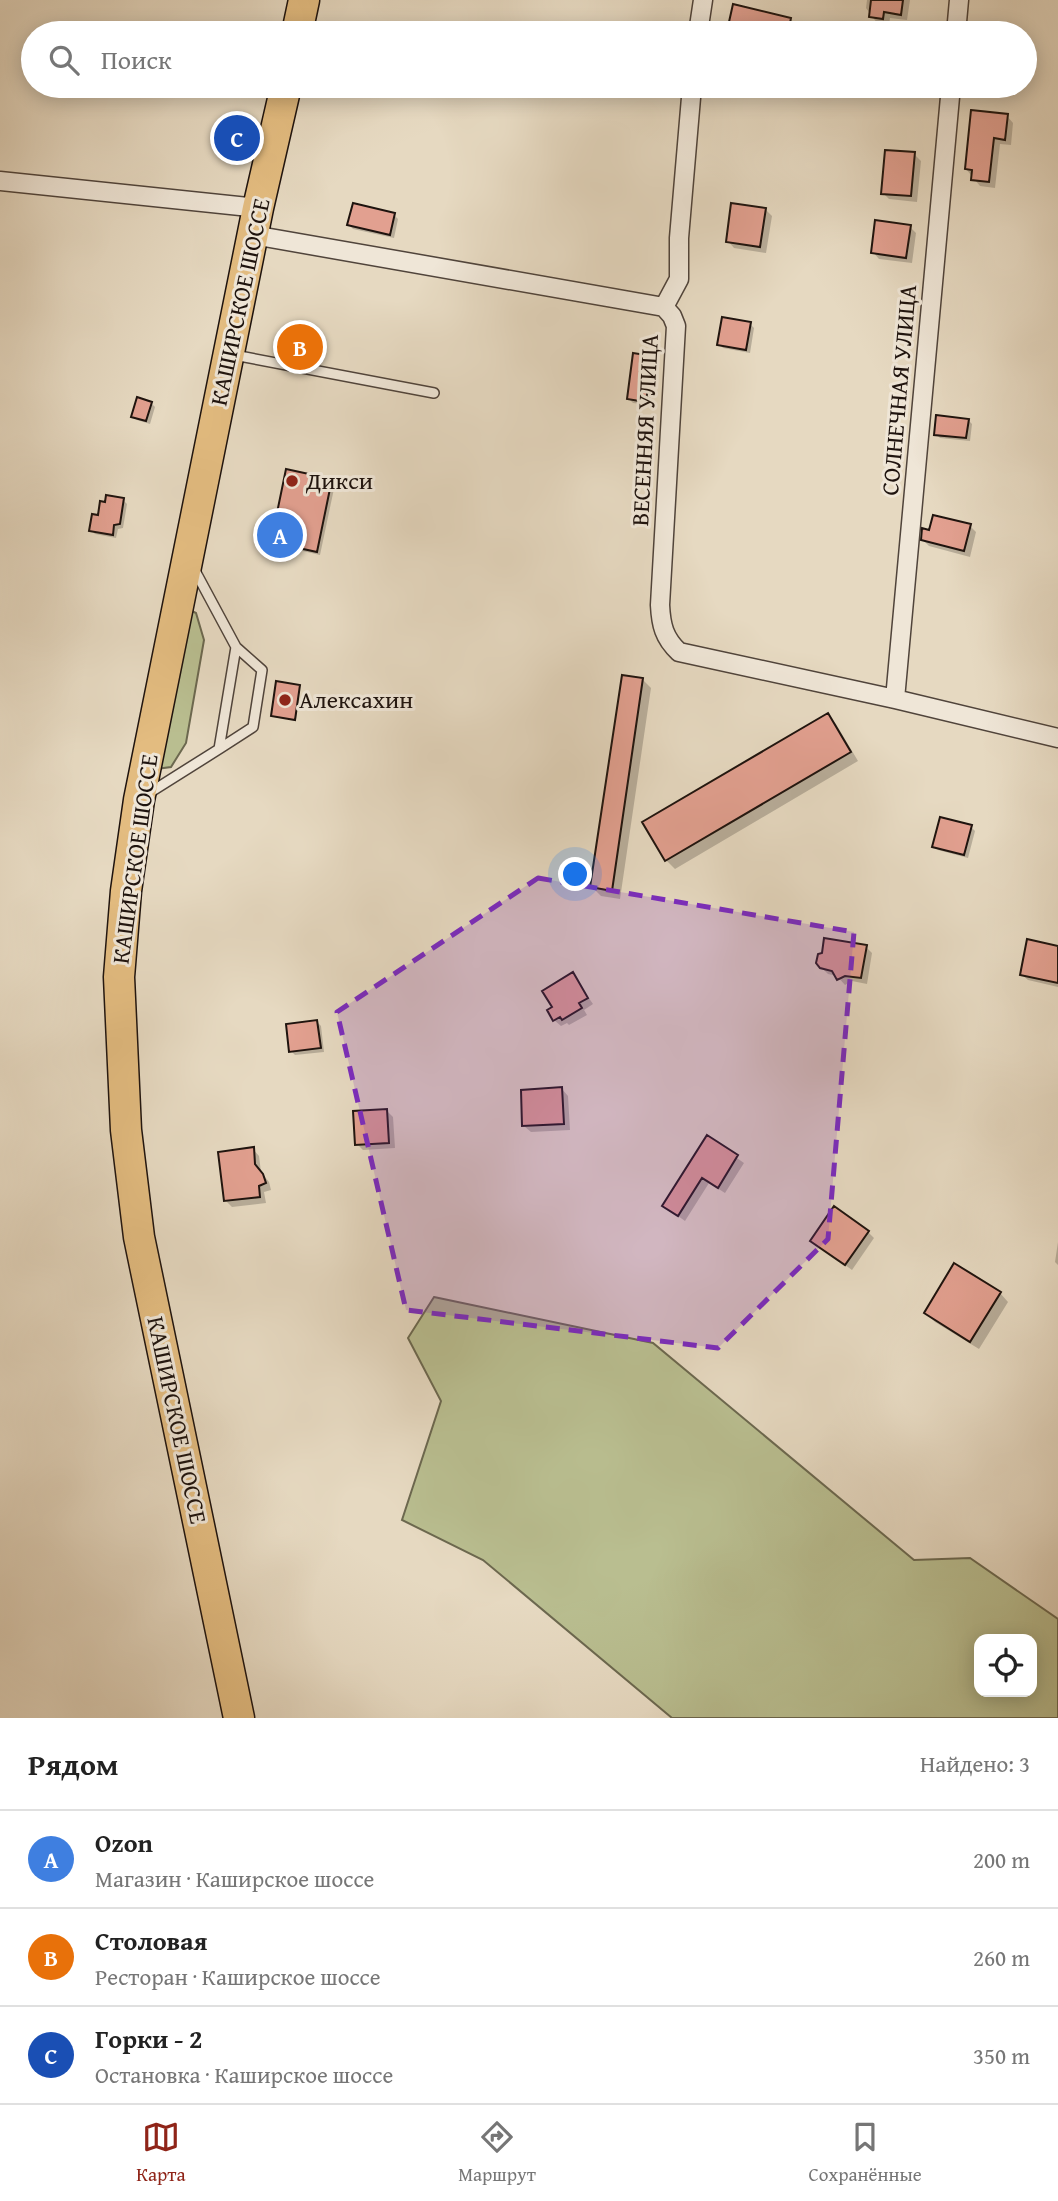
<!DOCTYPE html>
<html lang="ru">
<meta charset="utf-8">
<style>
:root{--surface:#fff;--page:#f2f2f2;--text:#222;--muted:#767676;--line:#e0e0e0;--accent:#8f2418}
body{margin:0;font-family:"Gentium Book Plus",serif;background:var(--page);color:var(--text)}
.controls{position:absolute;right:21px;bottom:21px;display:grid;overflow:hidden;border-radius:14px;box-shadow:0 4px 18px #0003}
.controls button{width:63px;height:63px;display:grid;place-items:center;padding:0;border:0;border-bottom:2px solid var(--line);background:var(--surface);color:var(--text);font:35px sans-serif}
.you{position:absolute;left:576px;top:875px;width:24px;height:24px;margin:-18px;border:5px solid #fff;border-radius:50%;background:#1a73e8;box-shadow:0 0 0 10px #1a73e833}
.badge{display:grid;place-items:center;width:46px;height:46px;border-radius:50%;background:var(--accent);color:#fff;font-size:23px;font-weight:700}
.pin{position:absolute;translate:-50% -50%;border:4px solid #fff;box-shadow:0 2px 7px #0006}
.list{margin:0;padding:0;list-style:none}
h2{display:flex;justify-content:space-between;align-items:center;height:91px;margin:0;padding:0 28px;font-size:30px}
h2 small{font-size:23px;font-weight:400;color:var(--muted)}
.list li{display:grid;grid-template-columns:46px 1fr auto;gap:21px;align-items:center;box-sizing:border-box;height:98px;padding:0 28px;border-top:2px solid var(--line)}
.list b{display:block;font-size:26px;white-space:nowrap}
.list p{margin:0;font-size:23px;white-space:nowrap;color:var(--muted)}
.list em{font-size:23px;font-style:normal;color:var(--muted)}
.icon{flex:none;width:38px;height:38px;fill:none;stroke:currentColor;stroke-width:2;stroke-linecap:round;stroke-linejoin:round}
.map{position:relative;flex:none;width:1058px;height:1718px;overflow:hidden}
.search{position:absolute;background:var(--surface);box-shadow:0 4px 18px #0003;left:21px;right:21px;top:21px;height:77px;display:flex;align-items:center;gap:18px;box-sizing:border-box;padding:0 24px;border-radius:38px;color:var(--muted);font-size:26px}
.sheet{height:385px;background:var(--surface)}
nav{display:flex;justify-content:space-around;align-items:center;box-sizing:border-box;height:98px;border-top:2px solid var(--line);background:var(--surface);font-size:19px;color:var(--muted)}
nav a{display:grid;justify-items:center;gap:4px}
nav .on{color:var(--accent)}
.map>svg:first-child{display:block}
.green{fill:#b9be90;stroke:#6c684f;stroke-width:2;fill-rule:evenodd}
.shadow{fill:#0003}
.building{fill:#e2a090;stroke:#1e130e;stroke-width:2}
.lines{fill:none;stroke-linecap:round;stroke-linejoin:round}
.service-casing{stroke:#50443b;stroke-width:12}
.minor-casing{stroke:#50443b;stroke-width:21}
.primary-casing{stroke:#1e130e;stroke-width:33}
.service{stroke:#efe6d7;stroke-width:9}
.minor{stroke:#efe6d7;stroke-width:18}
.primary{stroke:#e3bc80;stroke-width:30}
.marked{fill:#7b2cbf;fill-opacity:0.2;stroke:#7b2cbf;stroke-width:5;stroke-dasharray:14 9;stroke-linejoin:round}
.poi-dot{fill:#8f2418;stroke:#efe6d7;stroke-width:2.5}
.labels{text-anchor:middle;stroke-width:6;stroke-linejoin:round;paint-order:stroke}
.street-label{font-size:24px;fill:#1e130e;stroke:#efe6d7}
.poi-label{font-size:24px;fill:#1e130e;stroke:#efe6d7;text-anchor:start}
</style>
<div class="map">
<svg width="1058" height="1718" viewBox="0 0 1058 1718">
<rect width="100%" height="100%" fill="#e6d9c1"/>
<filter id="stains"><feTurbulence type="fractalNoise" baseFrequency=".00286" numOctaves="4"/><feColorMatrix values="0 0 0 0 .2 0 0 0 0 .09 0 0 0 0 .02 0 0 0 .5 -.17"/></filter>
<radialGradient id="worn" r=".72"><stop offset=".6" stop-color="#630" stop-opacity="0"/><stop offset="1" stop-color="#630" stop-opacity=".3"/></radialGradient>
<path class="green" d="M188,609L196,613L204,640L186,743L171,767L156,769Z
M434,1297L653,1343L914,1560L970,1558L1058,1619V1718H672L483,1560L402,1520L441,1401L408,1338ZM979,1639H1032V1692H979Z"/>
<path class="shadow" d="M867,0H910L907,20L890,18L889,25L877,23L866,8Z
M791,20L797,27L795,33H732L729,30Z
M397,86H433L432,89L424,87L423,92Z
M1007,116L1013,123L1011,145L1000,144L995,188L980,186L966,169Z
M914,154L921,161L917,202L889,199L883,193Z
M765,209L772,216L766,253L734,248L728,241Z
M394,215L398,219L394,238L353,229L349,225Z
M910,227L916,233L912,263L879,259L873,252Z
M750,324L754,328L750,353L723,348L719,344Z
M651,357L655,361L650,405L633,403L629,399Z
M151,403L155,407L150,424L137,420L133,416Z
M968,420L972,424L970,441L940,438L936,434Z
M331,480L335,484L320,555L277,545L273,541Z
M123,500L127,504L123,528L118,529L116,538L95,534L91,530L99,517Z
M970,526L976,532L970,557L929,546L923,540L931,532Z
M643,680L651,688L620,899L601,896L592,887Z
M300,686L296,720L274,717L272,715Z
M827,715L836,724L858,761L675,869L666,860Z
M971,827L975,831L968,858L938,850L934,846Z
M866,947L872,953L867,984L852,981L845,985L837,976L828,974L821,967Z
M1058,948V987L1028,980L1021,974Z
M572,974L593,1004L584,1010L587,1015L569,1025L567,1023L561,1026L554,1020V1008Z
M317,1022L321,1026L324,1052L295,1055L291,1051Z
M562,1089L568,1096L570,1130L531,1132L524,1126Z
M387,1111L393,1117L395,1148L363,1150L357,1144Z
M708,1138L744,1163L725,1193L709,1183L685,1221L664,1206Z
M253,1149L259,1156L261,1172L269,1182L271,1190L264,1192L266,1203L232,1207L225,1200Z
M868,1232L874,1238L852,1270L812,1241Z
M1058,1242V1265L1055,1262Z
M1000,1293L1008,1302L979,1349L935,1322L926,1313Z"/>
<path class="building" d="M871,0H903L901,15L884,12L883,19L869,17Z
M733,4L791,18L788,33H737L727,31Z
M971,110L1008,114L1005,140L994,138L989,182L971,180L972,170L965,169Z
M885,150L915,152L911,196L881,194Z
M353,203L395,213L390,235L347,225Z
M731,203L766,208L760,247L726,242Z
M875,220L911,225L906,258L871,253Z
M722,317L751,322L746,350L717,345Z
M633,353L652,356L646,402L627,399Z
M137,397L152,402L146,421L131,417Z
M936,415L969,419L966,438L934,435Z
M286,469L332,479L317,552L271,542Z
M106,495L124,498L120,524L114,525L113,535L89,531L92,514L98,515L100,501L105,502Z
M933,515L971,524L964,551L921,540L922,528L929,530Z
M622,675L643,678L612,891L590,887Z
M276,681L300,685L295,720L271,716Z
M828,713L851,752L665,861L642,822Z
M940,817L972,825L964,855L932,847Z
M824,938L867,945L861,978L845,976L837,980L832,971L820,968L816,963L818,954L822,953Z
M1027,939L1058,946V983L1020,975Z
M573,972L588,998L579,1003L582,1008L562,1020L560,1017L553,1021L547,1010L552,1007L542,991Z
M317,1020L321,1048L289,1052L286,1024Z
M562,1087L564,1124L522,1126L521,1090Z
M387,1109L389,1143L355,1145L353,1111Z
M707,1135L738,1155L718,1188L702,1178L678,1216L662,1206Z
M254,1147L255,1164L263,1174L266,1183L259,1186L260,1197L224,1201L218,1152Z
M834,1206L869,1231L845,1265L810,1241Z
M954,1263L1001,1292L970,1342L924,1313Z"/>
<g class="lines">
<g class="service-casing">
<path id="service" d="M234,355L434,393
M219,749L253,727L262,670L236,647
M146,795L219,749L236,647L193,567"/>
</g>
<g class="minor-casing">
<path id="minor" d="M698,33L703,0
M956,33L959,0
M0,181L258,208
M253,235L664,307
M664,307L672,316L676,326L660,605C661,625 664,638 679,652L895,699L1058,738
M664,307L679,279V238L692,86
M895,699L951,86"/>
</g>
<g class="primary-casing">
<path id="primary" d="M297,33L304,0
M239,1718L139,1237L126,1130L119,977L126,891L139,800L258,208L286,86"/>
</g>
<use href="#service" class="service"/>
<use href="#minor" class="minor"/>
<use href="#primary" class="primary"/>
</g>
<path class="marked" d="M538,878L854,932L828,1239L718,1348L406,1310L337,1012Z"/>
<g class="poi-dot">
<circle cx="292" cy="481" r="7"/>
<circle cx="285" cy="700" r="7"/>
</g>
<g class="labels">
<g class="street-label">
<text transform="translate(240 302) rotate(-78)" y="8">КАШИРСКОЕ ШОССЕ</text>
<text transform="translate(899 390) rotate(-85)" y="8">СОЛНЕЧНАЯ УЛИЦА</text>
<text transform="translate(645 430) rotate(-87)" y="8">ВЕСЕННЯЯ УЛИЦА</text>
<text transform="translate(135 859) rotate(-82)" y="8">КАШИРСКОЕ ШОССЕ</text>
<text transform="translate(177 1420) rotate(78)" y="8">КАШИРСКОЕ ШОССЕ</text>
</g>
<g class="poi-label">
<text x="306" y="489">Дикси</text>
<text x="299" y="708">Алексахин</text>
</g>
</g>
<rect width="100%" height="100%" filter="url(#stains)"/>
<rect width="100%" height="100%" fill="url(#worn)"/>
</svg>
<div class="controls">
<button><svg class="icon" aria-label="locate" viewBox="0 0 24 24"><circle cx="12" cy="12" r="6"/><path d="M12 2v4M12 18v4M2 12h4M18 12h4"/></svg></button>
</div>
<div class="you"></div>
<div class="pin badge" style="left:280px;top:535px;background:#3f7fe0">A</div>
<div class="pin badge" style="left:300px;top:347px;background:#e8710a">B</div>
<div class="pin badge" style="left:237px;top:138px;background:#1a4fb4">C</div>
<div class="search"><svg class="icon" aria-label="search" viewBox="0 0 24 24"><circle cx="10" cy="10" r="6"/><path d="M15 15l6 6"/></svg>Поиск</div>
</div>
<section class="sheet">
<h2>Рядом<small>Найдено: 3</small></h2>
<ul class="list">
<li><span class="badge" style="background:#3f7fe0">A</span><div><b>Ozon</b><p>Магазин · Каширское шоссе</p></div><em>200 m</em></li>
<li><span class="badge" style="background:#e8710a">B</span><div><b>Столовая</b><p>Ресторан · Каширское шоссе</p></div><em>260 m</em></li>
<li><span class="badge" style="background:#1a4fb4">C</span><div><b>Горки - 2</b><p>Остановка · Каширское шоссе</p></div><em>350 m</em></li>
</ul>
</section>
<nav>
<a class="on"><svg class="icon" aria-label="map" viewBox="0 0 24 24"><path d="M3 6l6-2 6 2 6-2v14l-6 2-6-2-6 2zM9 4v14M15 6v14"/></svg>Карта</a>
<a><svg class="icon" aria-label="directions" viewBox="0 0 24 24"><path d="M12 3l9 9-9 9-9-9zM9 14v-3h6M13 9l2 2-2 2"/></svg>Маршрут</a>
<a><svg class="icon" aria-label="saved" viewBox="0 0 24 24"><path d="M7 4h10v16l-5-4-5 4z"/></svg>Сохранённые</a>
</nav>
